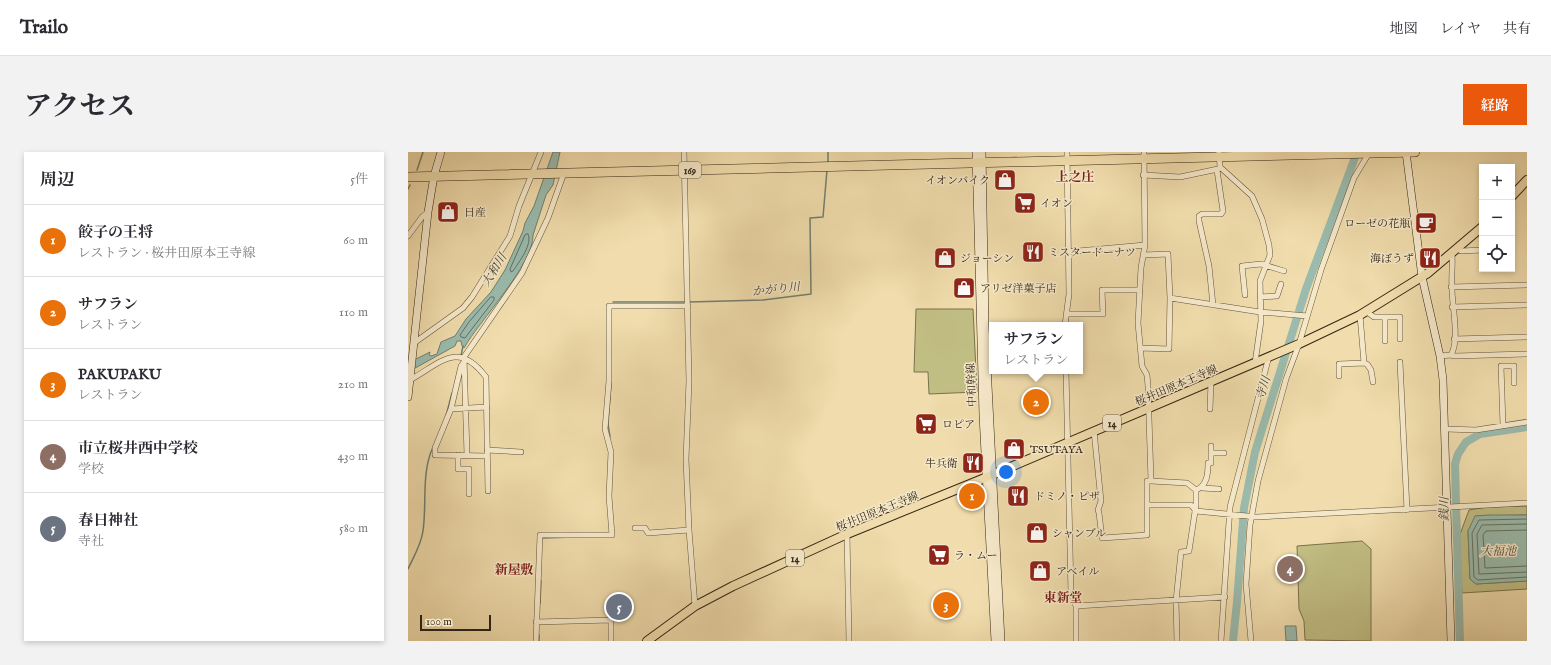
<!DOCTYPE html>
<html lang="ja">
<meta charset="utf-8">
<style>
:root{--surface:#fff;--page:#f2f2f3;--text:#2b2b33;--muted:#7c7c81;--line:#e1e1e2;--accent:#ea580c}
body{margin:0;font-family:"IM FELL English","Noto Serif JP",serif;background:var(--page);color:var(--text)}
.controls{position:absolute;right:12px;top:12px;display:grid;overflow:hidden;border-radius:0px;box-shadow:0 2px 6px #0003}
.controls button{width:36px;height:36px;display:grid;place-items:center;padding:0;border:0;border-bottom:1px solid var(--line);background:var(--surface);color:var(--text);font:20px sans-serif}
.scale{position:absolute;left:12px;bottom:10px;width:71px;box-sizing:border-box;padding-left:4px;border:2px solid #342614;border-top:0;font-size:11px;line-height:14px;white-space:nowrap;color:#342614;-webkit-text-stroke:3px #f5e8c9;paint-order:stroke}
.you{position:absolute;left:598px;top:320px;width:14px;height:14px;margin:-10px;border:3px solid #fff;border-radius:50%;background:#1a73e8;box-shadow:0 0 0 6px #1a73e833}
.badge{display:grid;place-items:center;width:26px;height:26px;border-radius:50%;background:var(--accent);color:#fff;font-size:13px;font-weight:700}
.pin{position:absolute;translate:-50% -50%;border:2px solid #fff;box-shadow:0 1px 4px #0006}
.popup{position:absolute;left:581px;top:170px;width:94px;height:52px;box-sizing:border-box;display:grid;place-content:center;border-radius:0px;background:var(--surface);filter:drop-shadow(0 1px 3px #0005);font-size:13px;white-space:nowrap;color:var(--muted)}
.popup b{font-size:15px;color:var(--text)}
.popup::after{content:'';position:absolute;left:50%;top:100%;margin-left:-8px;border:8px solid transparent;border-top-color:var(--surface)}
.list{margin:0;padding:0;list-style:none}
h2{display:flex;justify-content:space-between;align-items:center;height:52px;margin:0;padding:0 16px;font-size:17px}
h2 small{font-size:13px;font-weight:400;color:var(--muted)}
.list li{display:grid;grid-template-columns:26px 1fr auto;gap:12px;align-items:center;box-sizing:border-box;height:72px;padding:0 16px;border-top:1px solid var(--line)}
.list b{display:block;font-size:15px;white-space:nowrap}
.list p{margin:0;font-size:13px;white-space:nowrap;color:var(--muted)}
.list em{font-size:13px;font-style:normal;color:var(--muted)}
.icon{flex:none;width:22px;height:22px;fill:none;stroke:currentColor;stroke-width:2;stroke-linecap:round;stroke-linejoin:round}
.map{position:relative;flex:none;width:1119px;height:489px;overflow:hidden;border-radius:0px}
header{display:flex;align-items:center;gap:24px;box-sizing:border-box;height:56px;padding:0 20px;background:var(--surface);border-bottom:1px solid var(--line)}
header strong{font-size:19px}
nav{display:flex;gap:22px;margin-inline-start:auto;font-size:14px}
.intro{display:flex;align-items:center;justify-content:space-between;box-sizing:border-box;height:96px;padding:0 24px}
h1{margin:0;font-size:28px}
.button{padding:10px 18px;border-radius:0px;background:var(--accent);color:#fff;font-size:14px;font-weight:700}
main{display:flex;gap:24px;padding:0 24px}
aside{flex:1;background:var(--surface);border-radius:0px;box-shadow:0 2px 6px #0003}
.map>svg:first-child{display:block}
.green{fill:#c1be84;stroke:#7a724c}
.water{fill:#9abbad;stroke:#717f70}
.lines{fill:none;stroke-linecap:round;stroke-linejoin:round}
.shore{stroke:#677060;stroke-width:1}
.stream{stroke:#717f70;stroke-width:1.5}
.river{stroke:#9abbad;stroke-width:8}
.street-casing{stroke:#63543a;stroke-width:6}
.secondary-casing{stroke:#342614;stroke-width:8}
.primary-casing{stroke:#342614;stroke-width:10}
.highway-casing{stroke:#342614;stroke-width:10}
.street{stroke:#f5e8c9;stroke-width:5}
.secondary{stroke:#f5e8c9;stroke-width:7}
.primary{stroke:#f0dcac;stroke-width:8}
.highway{stroke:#f0dcac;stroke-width:9}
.labels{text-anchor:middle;stroke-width:3;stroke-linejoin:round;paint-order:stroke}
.shield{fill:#f5e8c9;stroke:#6e604a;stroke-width:1}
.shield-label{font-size:10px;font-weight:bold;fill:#342614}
.poi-label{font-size:11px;fill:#342614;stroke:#f5e8c9;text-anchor:start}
.street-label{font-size:11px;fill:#342614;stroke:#f5e8c9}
.water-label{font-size:12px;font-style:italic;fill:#4e4b3a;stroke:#f5e8c9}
.quarter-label{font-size:13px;font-weight:bold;fill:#7a1f14;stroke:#f5e8c9}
</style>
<header>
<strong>Trailo</strong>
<nav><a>地図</a><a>レイヤ</a><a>共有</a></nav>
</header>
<div class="intro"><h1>アクセス</h1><a class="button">経路</a></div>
<main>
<aside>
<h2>周辺<small>5件</small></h2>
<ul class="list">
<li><span class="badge" style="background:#e8710a">1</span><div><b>餃子の王将</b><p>レストラン · 桜井田原本王寺線</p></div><em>60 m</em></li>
<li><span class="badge" style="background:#e8710a">2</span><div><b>サフラン</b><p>レストラン</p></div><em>110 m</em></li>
<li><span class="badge" style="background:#e8710a">3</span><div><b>PAKUPAKU</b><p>レストラン</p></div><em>210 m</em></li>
<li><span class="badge" style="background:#8d6e63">4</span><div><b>市立桜井西中学校</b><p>学校</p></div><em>430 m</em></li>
<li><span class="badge" style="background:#6b7280">5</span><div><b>春日神社</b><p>寺社</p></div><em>580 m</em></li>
</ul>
</aside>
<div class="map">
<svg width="1119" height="489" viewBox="0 0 1119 489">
<rect width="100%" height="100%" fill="#f0dcac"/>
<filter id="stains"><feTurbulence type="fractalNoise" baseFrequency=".005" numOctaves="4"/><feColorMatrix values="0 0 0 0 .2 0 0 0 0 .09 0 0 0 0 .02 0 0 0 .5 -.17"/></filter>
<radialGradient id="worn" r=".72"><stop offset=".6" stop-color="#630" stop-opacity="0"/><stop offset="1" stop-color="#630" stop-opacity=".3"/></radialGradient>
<path class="green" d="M508,157H565L569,240L521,242L520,220H506Z
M1119,354V363L1068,364L1060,379L1062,427L1068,432L1119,429V437L1054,441L1051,385L1061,358L1079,355Z
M954,389L963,397V489L897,488L896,469L891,457L889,394Z"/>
<path class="water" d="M145,0H152L145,33L138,43L125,83C126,112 71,169 56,196L54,194L53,189H49L47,194L0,220V211L22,200L21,203L23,204L29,202L33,190L47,184L58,167L83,140L97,118L115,79L117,71L126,54Z
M1081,363H1119V429L1068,432L1062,427L1060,379L1067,364Z
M877,474H888L889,489H878Z"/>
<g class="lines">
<path class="shore" d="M120,82C125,92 111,110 105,119L103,120L102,117L117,83Z
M83,145H86V148L57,186L53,185L52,183L61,170Z
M1119,367L1071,368L1064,381L1066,425L1070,428L1119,425
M1119,372L1074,373L1069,382L1071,422L1119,420
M1119,378L1078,379L1075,383L1077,416L1119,414"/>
<path class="stream" d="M420,12V0
M9,18L15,0
M0,37L2,33
M205,150H277
M281,150L355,148L403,142L402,66L415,65L419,18
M53,204L55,194
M38,264L44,241
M202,285L200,272L203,231
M133,388L135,386L165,385
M0,417C6,404 13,393 15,379C19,352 13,321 25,295
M132,451L133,429
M131,483V489"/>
<path class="river" d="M825,489L829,450L836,356L847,300L898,137L949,0
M1052,489L1048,352L1047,312L1050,302L1058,290L1072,282L1119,275"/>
<g class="street-casing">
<path id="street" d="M276,0L281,229L278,307L281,378L287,454
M811,0L812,15L844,44L854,67L861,93L862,103L852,129L853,169L847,211
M735,23L772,25L810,17
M0,84L14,65L20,60
M1050,97L1053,99L1074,98
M659,100L737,93
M1043,135L1119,133
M837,143L834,114L853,112L876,119
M852,145L869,144L873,132
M762,146L852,160L899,164
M805,153L801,114L791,69V64L794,62H813L815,59L809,18
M1044,155L1119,153
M959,160L966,165H992V187
M659,162H695L694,138H732
M977,165V189
M657,173L661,142L659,0
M1046,187L1119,185
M6,191L55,156L64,145L102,84L111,54L133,0
M733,196L761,197L762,146L760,102L736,103
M1043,203L1047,204L1119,202
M1032,204L1043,203C1052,188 1044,154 1044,137C1043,125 1045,114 1044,102
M56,210L53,214L43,257L27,296V303L79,304
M992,210L999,358
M956,211L959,212L963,218L965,230
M658,219L663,441L668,454V489
M931,224V212L956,211L952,163
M2,228C34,210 50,188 78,225L80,339
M43,257L79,255
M802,257L803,230
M1095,274L1093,214H1106V231
M1038,277L1068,278L1119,270
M686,279L693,349L690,358L691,361L694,386L739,383V329H743L740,234L739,223L734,214L730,171L733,116L737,93L736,0
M79,298L113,300
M803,301H816
M50,303V317H61V342
M59,303L56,205L114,121L140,66L156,21
M743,329L779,331L788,338
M794,336L811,337
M788,338C799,334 800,322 800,311H803V294
M739,353H783L788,359L849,365L1119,351
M227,376H237L240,381L281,378
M439,382L441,489
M668,454L817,445
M128,470L203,468V489
M128,489L132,383H204L201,344L203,300L197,277L201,229V154H280
M769,489L768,449L773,400L781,399L788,353V338
M813,489L822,355L861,204
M843,489L838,432L842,373L850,329L878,227L891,192L913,118L946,26L961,1"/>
</g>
<g class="secondary-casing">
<path id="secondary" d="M568,0L575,263L587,489
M574,0L577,174L593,489
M998,0L1014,125L1032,204L1035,228L1043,489
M0,245L20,60L26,24L33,0"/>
</g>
<g class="primary-casing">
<path id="primary" d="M1104,44L1119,28
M239,489L287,454L325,434L439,382L572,328L891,192L952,163L1020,121L1074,75"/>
</g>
<g class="highway-casing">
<path id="highway" d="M0,25L1007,0"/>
</g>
<use href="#street" class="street"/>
<use href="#secondary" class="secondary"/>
<use href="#primary" class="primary"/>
<use href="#highway" class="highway"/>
</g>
<defs>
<g id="shop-square" transform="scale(1.15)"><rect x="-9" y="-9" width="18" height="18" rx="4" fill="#8f2418" stroke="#f5e8c9"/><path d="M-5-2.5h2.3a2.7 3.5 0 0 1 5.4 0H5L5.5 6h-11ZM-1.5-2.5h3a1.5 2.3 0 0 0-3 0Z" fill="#fff"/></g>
<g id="supermarket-square" transform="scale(1.15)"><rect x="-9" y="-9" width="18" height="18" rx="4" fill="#8f2418" stroke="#f5e8c9"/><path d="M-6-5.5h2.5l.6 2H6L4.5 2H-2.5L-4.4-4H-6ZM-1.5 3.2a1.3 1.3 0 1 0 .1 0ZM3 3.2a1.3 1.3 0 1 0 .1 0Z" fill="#fff"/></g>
<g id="cafe-square" transform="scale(1.15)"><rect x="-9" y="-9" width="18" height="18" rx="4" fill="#8f2418" stroke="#f5e8c9"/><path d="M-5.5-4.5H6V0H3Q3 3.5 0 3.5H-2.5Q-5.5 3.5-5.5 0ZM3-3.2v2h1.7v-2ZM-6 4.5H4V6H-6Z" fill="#fff"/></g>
<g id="restaurant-square" transform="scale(1.15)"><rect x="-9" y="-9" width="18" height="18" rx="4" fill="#8f2418" stroke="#f5e8c9"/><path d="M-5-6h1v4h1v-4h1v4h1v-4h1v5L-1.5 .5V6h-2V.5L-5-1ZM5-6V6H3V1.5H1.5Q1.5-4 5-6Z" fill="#fff"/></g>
</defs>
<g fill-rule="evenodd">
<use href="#shop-square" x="597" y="28"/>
<use href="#supermarket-square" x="617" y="51"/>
<use href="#shop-square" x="40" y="60"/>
<use href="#cafe-square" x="1018" y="71"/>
<use href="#restaurant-square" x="625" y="100"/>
<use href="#shop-square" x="537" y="106"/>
<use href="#restaurant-square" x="1022" y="106"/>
<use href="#shop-square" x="556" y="136"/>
<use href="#supermarket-square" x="518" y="272"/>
<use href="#shop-square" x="606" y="297"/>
<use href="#restaurant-square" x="565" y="311"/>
<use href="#restaurant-square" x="610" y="344"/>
<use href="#shop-square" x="629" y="381"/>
<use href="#supermarket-square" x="531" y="403"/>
<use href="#shop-square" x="632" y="419"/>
</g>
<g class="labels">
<g class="shield">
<rect x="271" y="10" width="22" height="16" rx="3"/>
<rect x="695" y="263" width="18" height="16" rx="3"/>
<rect x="378" y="398" width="18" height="16" rx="3"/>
</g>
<g class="shield-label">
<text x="282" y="22">169</text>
<text x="704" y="275">14</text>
<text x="387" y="410">14</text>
</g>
<g class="poi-label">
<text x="582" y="32" text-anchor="end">イオンバイク</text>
<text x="632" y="55">イオン</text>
<text x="56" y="64">日産</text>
<text x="1002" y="75" text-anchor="end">ローゼの花瓶</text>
<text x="640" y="104">ミスタードーナツ</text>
<text x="552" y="110">ジョーシン</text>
<text x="1006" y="110" text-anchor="end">海ぼうず</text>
<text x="572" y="140">アリゼ洋菓子店</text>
<text x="534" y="276">ロピア</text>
<text x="622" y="301">TSUTAYA</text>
<text x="550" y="315" text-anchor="end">牛兵衛</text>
<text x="626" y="348">ドミノ・ピザ</text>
<text x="644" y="385">シャンブル</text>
<text x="546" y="407">ラ・ムー</text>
<text x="648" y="423">アベイル</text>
</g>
<g class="street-label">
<text transform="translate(563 233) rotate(-92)" y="4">中和幹線</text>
<text transform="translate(768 233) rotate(-23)" y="4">桜井田原本王寺線</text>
<text transform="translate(469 359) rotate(-22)" y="4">桜井田原本王寺線</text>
</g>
<g class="water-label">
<text transform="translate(86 118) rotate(-58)" y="4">大和川</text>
<text transform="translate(368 137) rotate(-6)" y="4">かがり川</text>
<text transform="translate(855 236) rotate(-73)" y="4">寺川</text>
<text transform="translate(1036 357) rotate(-90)" y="4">銭川</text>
<text x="1090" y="403">大福池</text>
</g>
<g class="quarter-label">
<text x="667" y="29">上之庄</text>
<text x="106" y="422">新屋敷</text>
<text x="655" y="450">東新堂</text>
</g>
</g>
<rect width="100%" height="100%" filter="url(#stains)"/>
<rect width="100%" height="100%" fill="url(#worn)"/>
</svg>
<div class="controls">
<button>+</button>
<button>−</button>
<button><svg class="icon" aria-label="locate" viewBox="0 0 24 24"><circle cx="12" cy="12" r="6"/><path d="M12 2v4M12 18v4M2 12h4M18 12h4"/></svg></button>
</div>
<div class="scale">100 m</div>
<div class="you"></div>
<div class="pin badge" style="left:564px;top:344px;background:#e8710a">1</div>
<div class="pin badge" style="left:628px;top:250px;background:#e8710a">2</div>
<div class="popup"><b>サフラン</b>レストラン</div>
<div class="pin badge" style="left:538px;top:453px;background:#e8710a">3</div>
<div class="pin badge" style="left:882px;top:417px;background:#8d6e63">4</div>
<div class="pin badge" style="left:211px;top:455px;background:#6b7280">5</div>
</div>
</main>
